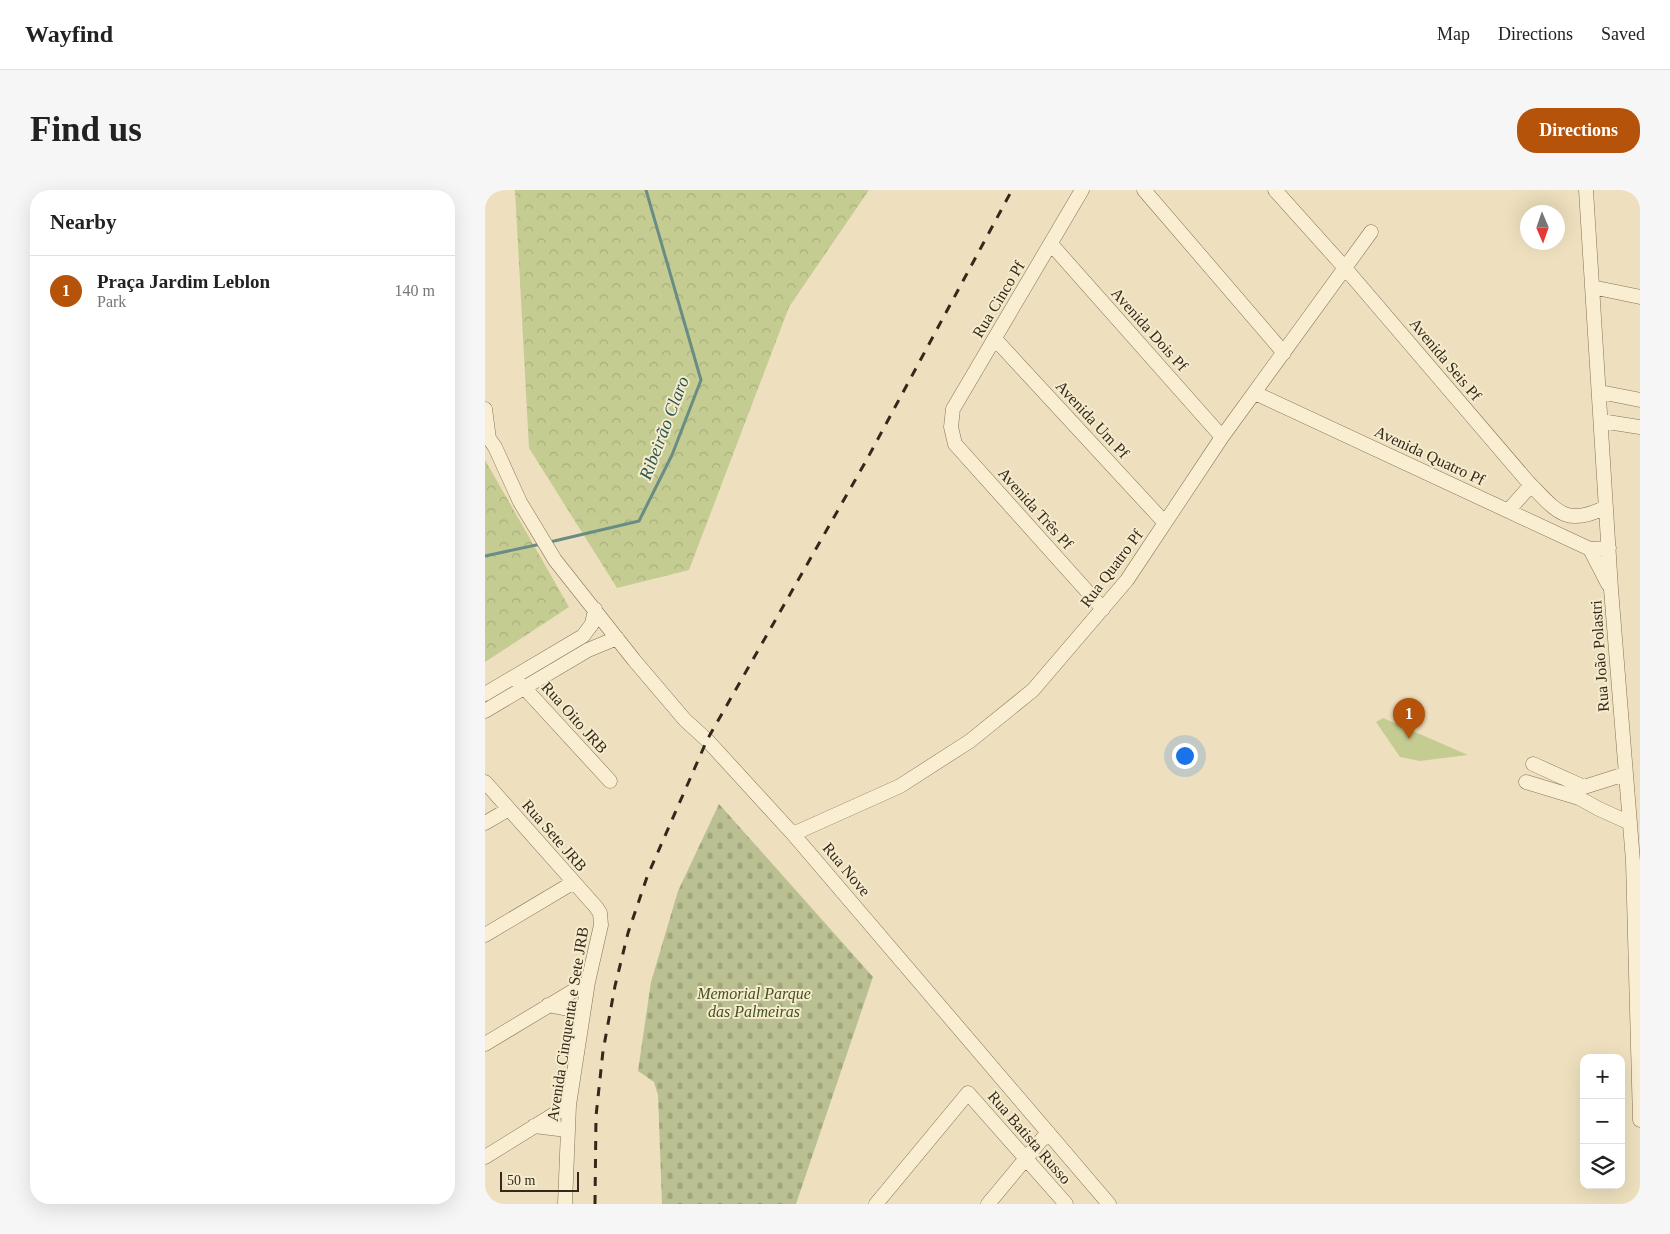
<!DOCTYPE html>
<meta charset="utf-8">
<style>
:root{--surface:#fff;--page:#f6f6f6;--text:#222;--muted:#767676;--line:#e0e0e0;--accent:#b45309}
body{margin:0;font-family:Georgia,serif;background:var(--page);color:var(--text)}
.controls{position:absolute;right:15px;bottom:15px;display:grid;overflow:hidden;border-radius:10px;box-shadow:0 5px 20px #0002}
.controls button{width:45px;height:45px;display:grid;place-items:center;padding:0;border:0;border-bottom:1px solid var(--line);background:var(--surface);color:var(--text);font:25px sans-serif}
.compass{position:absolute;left:1035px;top:15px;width:45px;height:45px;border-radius:50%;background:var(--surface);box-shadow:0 5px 20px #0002;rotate:178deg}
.scale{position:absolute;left:15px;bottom:12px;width:79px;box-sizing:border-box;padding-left:5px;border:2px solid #35281b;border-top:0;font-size:14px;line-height:18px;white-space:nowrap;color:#35281b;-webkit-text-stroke:4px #f5ebcd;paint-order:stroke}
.you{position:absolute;left:699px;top:565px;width:18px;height:18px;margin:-12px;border:4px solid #fff;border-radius:50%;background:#1a73e8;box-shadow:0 0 0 8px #1a73e833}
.badge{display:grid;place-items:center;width:32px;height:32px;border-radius:50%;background:var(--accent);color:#fff;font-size:16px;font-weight:700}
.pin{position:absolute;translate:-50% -41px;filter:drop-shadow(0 1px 2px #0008)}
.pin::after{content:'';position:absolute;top:26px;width:18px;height:15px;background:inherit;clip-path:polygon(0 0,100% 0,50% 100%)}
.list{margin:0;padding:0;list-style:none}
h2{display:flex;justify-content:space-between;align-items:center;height:65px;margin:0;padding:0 20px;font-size:21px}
h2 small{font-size:16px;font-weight:400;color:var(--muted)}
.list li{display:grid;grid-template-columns:32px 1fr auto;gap:15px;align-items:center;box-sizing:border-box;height:70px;padding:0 20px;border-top:1px solid var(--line)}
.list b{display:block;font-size:19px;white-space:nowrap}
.list p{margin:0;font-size:16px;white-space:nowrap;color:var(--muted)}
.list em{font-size:16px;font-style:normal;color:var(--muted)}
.icon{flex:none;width:28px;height:28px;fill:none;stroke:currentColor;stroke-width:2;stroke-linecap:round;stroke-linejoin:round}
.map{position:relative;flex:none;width:1155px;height:1014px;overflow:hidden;border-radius:20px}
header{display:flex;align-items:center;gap:30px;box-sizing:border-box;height:70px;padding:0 25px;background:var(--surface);border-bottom:1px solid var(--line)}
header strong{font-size:24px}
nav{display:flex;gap:28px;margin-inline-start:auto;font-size:18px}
.intro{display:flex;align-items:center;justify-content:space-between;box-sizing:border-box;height:120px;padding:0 30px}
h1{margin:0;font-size:35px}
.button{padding:12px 22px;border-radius:20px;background:var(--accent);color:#fff;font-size:18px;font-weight:700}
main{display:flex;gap:30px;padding:0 30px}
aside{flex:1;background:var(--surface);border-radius:20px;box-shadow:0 5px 20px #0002}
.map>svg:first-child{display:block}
.forest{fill:url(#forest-crowns)}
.cemetery{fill:url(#cemetery-stones)}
.park{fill:#c4cc92}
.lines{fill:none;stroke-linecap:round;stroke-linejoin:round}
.stream{stroke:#698d85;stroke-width:3}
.minor-casing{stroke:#867156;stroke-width:15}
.minor{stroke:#f9eed1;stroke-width:14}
.rail{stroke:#35281b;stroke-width:3;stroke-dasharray:9 9;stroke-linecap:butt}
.labels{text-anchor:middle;stroke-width:4;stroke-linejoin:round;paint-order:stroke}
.street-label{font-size:16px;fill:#35281b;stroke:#f5ebcd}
.park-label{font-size:16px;font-style:italic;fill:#455222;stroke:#f5ebcd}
.water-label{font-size:18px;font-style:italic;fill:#2a5553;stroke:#f5ebcd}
</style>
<header>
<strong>Wayfind</strong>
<nav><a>Map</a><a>Directions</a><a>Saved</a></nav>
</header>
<div class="intro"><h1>Find us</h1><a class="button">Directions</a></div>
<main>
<aside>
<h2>Nearby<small></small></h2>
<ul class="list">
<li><span class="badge">1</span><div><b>Praça Jardim Leblon</b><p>Park</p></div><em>140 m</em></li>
</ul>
</aside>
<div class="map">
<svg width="1155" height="1014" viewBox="0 0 1155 1014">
<defs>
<pattern id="forest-crowns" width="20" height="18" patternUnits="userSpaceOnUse" patternTransform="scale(1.25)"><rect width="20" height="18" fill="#c4cc92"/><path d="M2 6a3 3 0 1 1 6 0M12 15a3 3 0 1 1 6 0" fill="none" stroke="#a9af7d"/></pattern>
<pattern id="cemetery-stones" width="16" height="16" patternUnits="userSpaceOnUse" patternTransform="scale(1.25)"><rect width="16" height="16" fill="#bac091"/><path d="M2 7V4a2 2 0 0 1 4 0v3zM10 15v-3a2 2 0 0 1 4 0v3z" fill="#a0a57c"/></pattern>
</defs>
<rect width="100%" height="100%" fill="#eee0be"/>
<path class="forest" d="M30,0H384L304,117L204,380L132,398L44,258Z
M0,270L84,417L0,472Z"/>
<path class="cemetery" d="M234,614L388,787L311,1014H177L173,905L169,892L153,881L166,792L193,701Z"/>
<path class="park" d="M898,528L983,565L935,571L915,567L891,532Z"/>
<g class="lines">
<path class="stream" d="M65,352L154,331L187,265L216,190L161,0
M0,366L56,354"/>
<g class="minor-casing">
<path id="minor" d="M597,0L468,219L466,237L470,254L618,419
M659,0L799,163
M790,0L860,78L1043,292C1071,320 1080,338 1121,317
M1101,0L1126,399L1148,671L1155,930
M566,54L737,247
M1107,97L1155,107
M510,149L680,333
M1115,202L1155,210
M770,203L1105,359L1124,358
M0,219L4,249
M1116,231L1155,237
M0,243L10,257L35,312L70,370L149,470L200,530L222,550L308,644L624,1014
M1023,321L1046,295
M1105,359L1123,394
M34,492L125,591
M0,504L98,446L107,434L110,419
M0,521L103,460L132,448
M1048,574L1099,597L1140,584
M0,592L111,717L115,723L116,735L103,792L84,915L80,1014
M1041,592L1094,608L1114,619L1145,633
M0,633L24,619
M308,644L415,596L485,551L548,500L642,390L737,247L886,42
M0,745L89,692
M63,815L98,822
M0,854L103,792
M49,936L82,940
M0,967L84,915
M391,1014L483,903L581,1014
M503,1014L563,942"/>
</g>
<use href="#minor" class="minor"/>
<path class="rail" d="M110,1014L111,926L118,861L130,796L143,743L162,687L222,550L381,271L527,0"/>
</g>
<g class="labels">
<g class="street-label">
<text transform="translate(513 109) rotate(-59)" y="6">Rua Cinco Pf</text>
<text transform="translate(665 139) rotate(48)" y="6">Avenida Dois Pf</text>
<text transform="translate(961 169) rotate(50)" y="6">Avenida Seis Pf</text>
<text transform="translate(608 229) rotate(47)" y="6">Avenida Um Pf</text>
<text transform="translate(945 265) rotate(25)" y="6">Avenida Quatro Pf</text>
<text transform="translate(551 318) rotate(48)" y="6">Avenida Três Pf</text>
<text transform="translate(626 378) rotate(-53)" y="6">Rua Quatro Pf</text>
<text transform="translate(1114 466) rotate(-94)" y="6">Rua João Polastri</text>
<text transform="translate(90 527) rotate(48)" y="6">Rua Oito JRB</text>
<text transform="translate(70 645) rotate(49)" y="6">Rua Sete JRB</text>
<text transform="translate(362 679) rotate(50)" y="6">Rua Nove</text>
<text transform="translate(82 834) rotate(-81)" y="6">Avenida Cinquenta e Sete JRB</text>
<text transform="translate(545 947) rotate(49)" y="6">Rua Batista Russo</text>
</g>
<g class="park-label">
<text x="269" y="809">Memorial Parque<tspan x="269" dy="18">das Palmeiras</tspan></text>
</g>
<g class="water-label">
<text transform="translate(179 238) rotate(-69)" y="6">Ribeirão Claro</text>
</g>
</g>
</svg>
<div class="controls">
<button>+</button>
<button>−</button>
<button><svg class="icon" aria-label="layers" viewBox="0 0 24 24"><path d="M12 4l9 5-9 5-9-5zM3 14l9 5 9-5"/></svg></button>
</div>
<svg class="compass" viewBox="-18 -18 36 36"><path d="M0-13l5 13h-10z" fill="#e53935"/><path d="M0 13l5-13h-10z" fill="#767676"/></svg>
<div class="scale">50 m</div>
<div class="you"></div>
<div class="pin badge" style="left:924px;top:549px">1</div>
</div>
</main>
